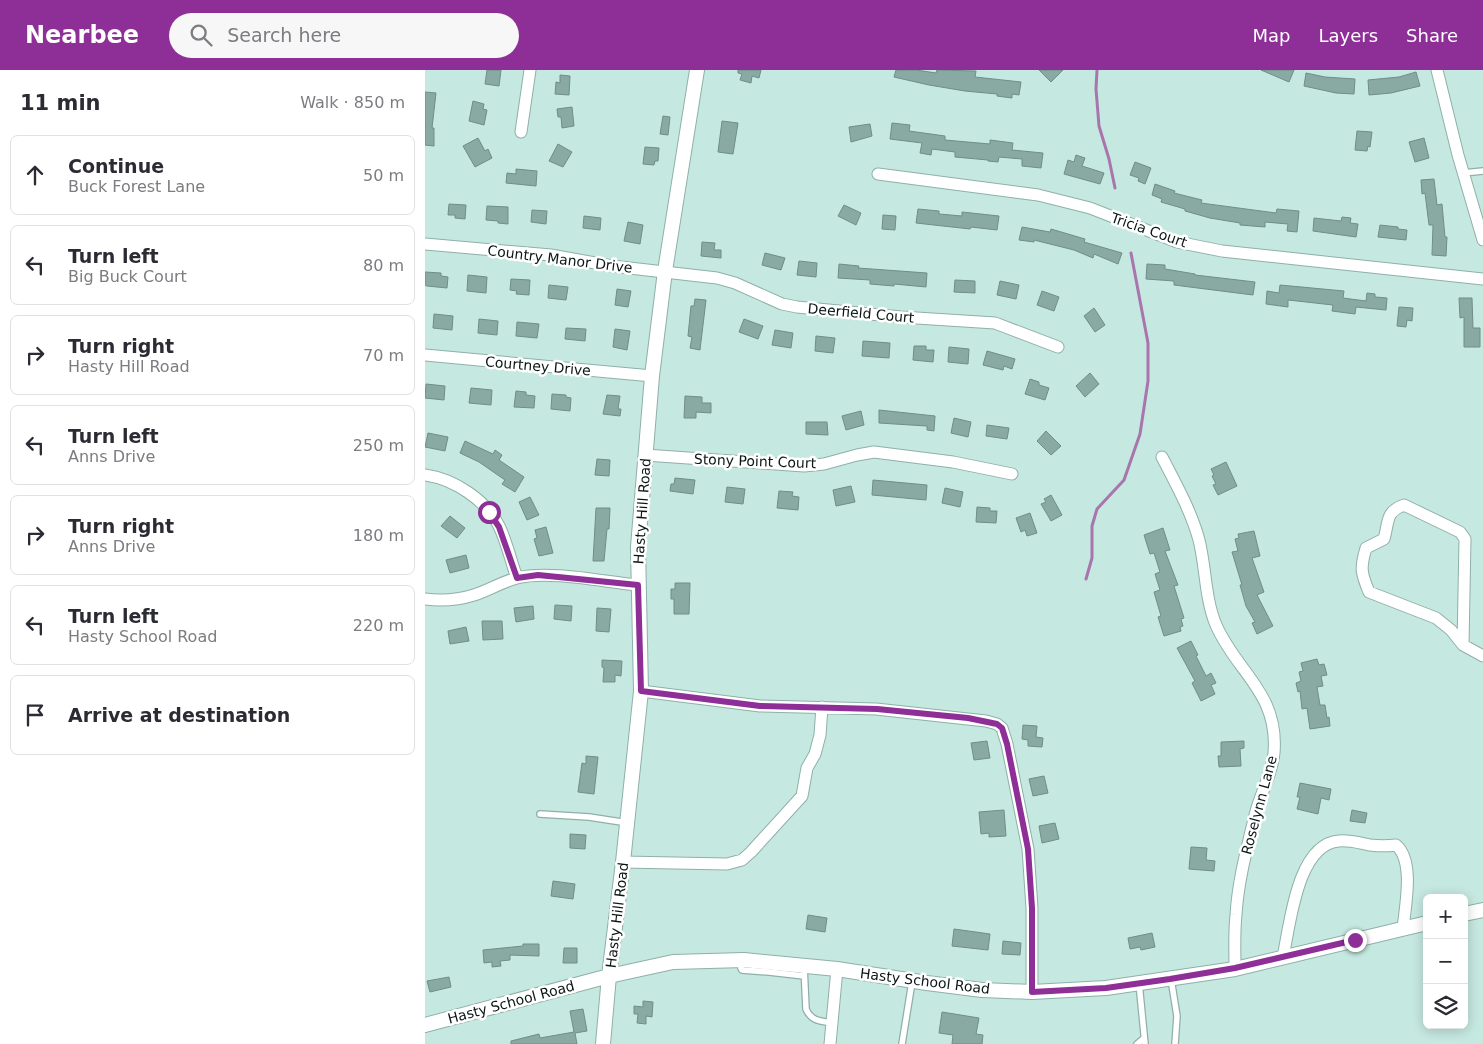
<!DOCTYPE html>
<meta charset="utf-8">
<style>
:root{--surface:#fff;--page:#f7f7f7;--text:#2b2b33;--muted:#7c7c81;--line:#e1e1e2;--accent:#8e2e97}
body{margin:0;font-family:"DejaVu Sans",sans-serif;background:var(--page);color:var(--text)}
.controls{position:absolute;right:15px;bottom:15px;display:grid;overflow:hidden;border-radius:8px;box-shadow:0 2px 12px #0003}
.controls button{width:45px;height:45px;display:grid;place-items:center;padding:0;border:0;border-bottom:1px solid var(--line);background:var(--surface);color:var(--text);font:25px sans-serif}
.stop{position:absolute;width:15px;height:15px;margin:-11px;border:4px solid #8e2e97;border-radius:50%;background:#fff}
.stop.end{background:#8e2e97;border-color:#fff;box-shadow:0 1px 5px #0008}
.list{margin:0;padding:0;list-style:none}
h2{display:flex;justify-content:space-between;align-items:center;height:65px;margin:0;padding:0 20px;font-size:21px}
h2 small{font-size:16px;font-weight:400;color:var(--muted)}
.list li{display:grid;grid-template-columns:32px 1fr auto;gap:15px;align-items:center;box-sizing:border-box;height:80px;margin:0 10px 10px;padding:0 10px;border:1px solid var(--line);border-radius:8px}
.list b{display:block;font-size:19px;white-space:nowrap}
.list p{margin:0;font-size:16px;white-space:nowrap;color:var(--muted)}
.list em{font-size:16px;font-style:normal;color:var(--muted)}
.icon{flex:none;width:28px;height:28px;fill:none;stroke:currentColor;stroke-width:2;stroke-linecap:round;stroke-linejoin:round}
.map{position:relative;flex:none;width:1058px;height:974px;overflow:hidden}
header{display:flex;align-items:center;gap:30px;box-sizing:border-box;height:70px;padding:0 25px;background:var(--accent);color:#fff}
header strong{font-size:24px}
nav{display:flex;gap:28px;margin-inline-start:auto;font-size:18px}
.search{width:350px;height:45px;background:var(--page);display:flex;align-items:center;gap:12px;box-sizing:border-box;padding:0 18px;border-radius:28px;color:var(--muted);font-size:19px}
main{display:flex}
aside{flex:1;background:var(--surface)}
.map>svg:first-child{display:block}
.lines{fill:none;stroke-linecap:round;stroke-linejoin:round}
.stream{stroke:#a975ad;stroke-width:3}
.building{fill:#89aaa3;stroke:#6e8e87}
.service-casing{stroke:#8fb0a9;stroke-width:8}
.minor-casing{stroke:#8fb0a9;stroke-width:13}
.tertiary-casing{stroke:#8fb0a9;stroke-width:16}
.service{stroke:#fff;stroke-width:5.5}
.minor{stroke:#fff;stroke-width:11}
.tertiary{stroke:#fff;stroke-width:14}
.route{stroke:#8e2e97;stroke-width:6}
.labels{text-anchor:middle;stroke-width:5;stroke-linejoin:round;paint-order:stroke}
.street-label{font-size:14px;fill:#0a1714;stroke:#fff}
</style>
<header>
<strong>Nearbee</strong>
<div class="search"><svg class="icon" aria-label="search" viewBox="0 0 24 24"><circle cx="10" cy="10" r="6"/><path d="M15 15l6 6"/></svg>Search here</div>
<nav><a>Map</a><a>Layers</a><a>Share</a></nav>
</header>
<main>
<aside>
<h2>11 min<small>Walk · 850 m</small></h2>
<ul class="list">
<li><svg class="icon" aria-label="ahead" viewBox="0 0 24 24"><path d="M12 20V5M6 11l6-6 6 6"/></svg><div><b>Continue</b><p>Buck Forest Lane</p></div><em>50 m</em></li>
<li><svg class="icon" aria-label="left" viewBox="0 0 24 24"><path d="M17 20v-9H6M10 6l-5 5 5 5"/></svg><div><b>Turn left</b><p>Big Buck Court</p></div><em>80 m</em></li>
<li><svg class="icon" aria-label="right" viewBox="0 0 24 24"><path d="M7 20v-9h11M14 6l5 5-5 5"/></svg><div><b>Turn right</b><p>Hasty Hill Road</p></div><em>70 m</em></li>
<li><svg class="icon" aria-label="left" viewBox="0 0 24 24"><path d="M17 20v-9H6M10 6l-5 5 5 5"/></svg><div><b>Turn left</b><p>Anns Drive</p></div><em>250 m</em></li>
<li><svg class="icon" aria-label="right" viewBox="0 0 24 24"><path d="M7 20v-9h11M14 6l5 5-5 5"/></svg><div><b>Turn right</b><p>Anns Drive</p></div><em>180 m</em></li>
<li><svg class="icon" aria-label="left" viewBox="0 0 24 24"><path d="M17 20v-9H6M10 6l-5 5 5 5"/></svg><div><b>Turn left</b><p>Hasty School Road</p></div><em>220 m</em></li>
<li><svg class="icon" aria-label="arrive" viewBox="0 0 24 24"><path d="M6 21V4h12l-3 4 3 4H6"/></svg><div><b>Arrive at destination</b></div></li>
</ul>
</aside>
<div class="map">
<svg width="1058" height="974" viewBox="0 0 1058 974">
<rect width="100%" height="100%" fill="#c5e8e0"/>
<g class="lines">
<path class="stream" d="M672,0L671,19L674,56L684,89L690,118
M661,509L667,488V456L672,439L699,410L715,364L723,311V273L706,183"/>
</g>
<path class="building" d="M62,0H76L74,16L60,14Z
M313,0H336L334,8L327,6L326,13L315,10L317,4L313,3Z
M471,0H491L511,3L512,0L551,1L550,7L596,12L594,25L587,24V28L572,26V24L540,21L504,15L469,7Z
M614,0H638L626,12Z
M836,0H869L864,12Z
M991,2L995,16L966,23L944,25L943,10L974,7Z
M881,3L900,7L930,9L929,24L911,23L879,16Z
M135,5L145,6L144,25L130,24L131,12L135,13Z
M0,22L11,23L7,58H9V76L0,75Z
M48,31L59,34L58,39L62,40L59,55L44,51Z
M147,37L149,56L137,58L136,47H133L132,39Z
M238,46L245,47L243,65L235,64Z
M297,51L313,53L308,84L293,82Z
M467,53L485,55L484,61L520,66V70L565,74V70L588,73L587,80L618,83L616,98L597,96V89L574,87L573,92L563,91V90L530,87V82L507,79L506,85L495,83L497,73L465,69Z
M445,54L447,66L426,72L424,57Z
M932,61L947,62L945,77L943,76L942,81L930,80Z
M53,68L60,81L63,79L67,88L50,97L38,76Z
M999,68L1004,88L990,92L984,72Z
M133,74L147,82L138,97L124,91Z
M220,77L234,78L233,91H230L229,95L218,94Z
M651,85L660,88L657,96L679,103L675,114L639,104L643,90L649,92Z
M710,92L726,98L720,114L713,111L714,108L705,105Z
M91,99L112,101L111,116L81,113L82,103L91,104Z
M1009,109L1012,135L1017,134L1020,167H1022L1021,186L1007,185L1008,155H1004L1000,123L997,124L996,110Z
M730,114L750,121L749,123L777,130L776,133L851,143L852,139L874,141L872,162L862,161L863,154L840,152V157L815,155V153L785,148L760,141V139L736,132L737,129L727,125Z
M24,134L41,135L40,149L30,148V145H23Z
M419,135L436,143L431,155L413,146Z
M62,136L83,137V154L73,153V151L61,150Z
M493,139L514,141V144L537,146V142L574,146L572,160L546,157L545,159L491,153Z
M107,140L122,141L121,154L106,152Z
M458,145L471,146L470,160L457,159Z
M159,146L176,148L175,160L158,158Z
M917,147L926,148L925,153L933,154L931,167L888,161L889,148L916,151Z
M203,152L218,155L215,174L199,171Z
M955,155L973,157V159L982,160L981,170L953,167Z
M597,157L625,162L626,159L660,169L659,172L697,183L693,194L669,184L668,188L649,180L609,170V172L594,170Z
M277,172L290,173L289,180H296V188L276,186Z
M340,183L360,188L356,200L337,195Z
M374,191L392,193L391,207L372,205Z
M414,194L434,196L433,198L502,203L501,217L469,214V216L445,214V210L413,208Z
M722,194L740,195V199L770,204V205L830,212L828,225L749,215V211L721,209Z
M0,202L16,203V206L23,207L22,218L2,216L0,215Z
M43,205L62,207L61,223L42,221Z
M86,209L105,210L104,225L91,224L92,221L85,220Z
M530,210L550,211V223L529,222Z
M575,211L594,215L591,229L572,225Z
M124,215L143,217L141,230L123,228Z
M855,215L919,221L918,228L941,231L942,223L950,224V227L962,228L961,240L931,237L930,244L907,241L908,235L863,230V237L841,234L842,221L854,223Z
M192,219L206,221L203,237L190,235Z
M617,221L634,227L629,241L612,235Z
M1034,228H1047L1048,258H1055V277H1039V247L1035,248Z
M270,229L281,230L275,280L265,278L267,267L263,266L266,236H269Z
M974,237L988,238L987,251L982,250L981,257L972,256Z
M669,238L680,255L670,262L659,246Z
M9,244L28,246L27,260L8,258Z
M54,249L73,251L72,265L53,263Z
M319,249L338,256L333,269L314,262Z
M92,252L114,254L112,268L91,266Z
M141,258L161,259L160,271L140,269Z
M190,259L205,261L202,280L188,277Z
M350,260L368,263L366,278L347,275Z
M391,266L410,268L408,283L390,281Z
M438,271L465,273L464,288L437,286Z
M489,276H501V280H509L508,292L488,290Z
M524,277L544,279L543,294L523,292Z
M562,281L590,289L587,299L579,296L578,300L558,295Z
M665,303L674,314L660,327L651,316Z
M605,309L614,312V315L624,318L620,330L600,324Z
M1,314L20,316L19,330L0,328Z
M46,318L67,320L66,335L44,333Z
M91,321L101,322V325L110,326L109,338L89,337Z
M127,324L141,325V327L146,328L145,341L126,339Z
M182,325L195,326L193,339H196L195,346L178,344Z
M260,326L277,327V333H286V343L271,342V348H259Z
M454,340L510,346L509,361L502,360V356L454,353Z
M436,341L439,355L421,360L417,346Z
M529,348L546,352L543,367L526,363Z
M381,352H402L403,365L381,364Z
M562,355L584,358L582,369L561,366Z
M621,361L636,376L626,385L612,371Z
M3,363L23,367L20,381L0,377Z
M40,371L68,384L70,380L77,385L74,390L99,407L90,422L77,414L80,410L54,392L35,383Z
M172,389L185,390L184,406L170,405Z
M801,392L812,416L793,425L788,415L791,414L787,406L789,405L786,399Z
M250,408L270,410L268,424L245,421L246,414H249Z
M448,410L502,415L501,430L447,425Z
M426,416L430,432L411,436L408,420Z
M302,417L320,419L318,434L300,432Z
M520,418L538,422L535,437L517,433Z
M354,421L368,422L367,426L374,427L373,440L352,438Z
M626,425L637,445L626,451L616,434L621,432L619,429Z
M105,427L114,445L102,450L94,432Z
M552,437L565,438V441H572L571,453L551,452Z
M171,438H185L184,459H182L179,491H168Z
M605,443L612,463L602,466L600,460L596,462L591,448Z
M25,446L40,458L32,468L16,456Z
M121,457L128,483L114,486L109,469L112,468L110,460Z
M738,458L745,480L740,481L753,515L749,516L759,548L756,549L758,556L755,557L756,561L739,566L733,547L736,546L729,522L735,520L730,504L735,502L729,483L725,484L719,465Z
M829,461L835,486L827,488L839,522L832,525L848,556L832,564L827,553L830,552L821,536L815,515H817L807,482L813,481L810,469L814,468L813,464Z
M41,485L44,498L25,503L21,490Z
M250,513H265L264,544H249V529H246V519H250Z
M130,535L147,536L146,551L129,549Z
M108,536L109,549L91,552L89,538Z
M172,538L186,539L184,562L171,561Z
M57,551H77L78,569L58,570Z
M41,557L44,571L25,574L23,561Z
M766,571L773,585L771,586L781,606L786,603L791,613L786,615L790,624L776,631L767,613L770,611L752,578Z
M892,589L894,595L899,594L902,605L896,606L898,616L892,617L895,635H900L902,648L904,647L905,656L885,659L882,638L877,639L875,621L873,622L871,613L876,611L874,602L878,601L876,593Z
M177,590L197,591L196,606L190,605V612H178L179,598L177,597Z
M598,655L612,656L611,667L618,668L617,677L603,676V670L597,669Z
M562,671L565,688L549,690L546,673Z
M819,671V678L815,679L816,696L794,697L793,686H796V672Z
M161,686L173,687L169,724L153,722L157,693L161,694Z
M619,706L623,723L608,726L604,709Z
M875,713L906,719L904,730L896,728L893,744L872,739L875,727H872Z
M579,740L581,766L564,767V763L556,764L554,742Z
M927,740L942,743L940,753L925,751Z
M630,753L634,769L617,773L614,756Z
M145,764L161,765L160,779L145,778Z
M766,777L782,778L781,790L790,791L789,801L764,799Z
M128,811L150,814L148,829L126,826Z
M383,845L402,848L400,862L381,859Z
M529,859L565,864L563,880L527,876Z
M727,863L730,877L716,880L715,877L705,879L703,868Z
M578,871L596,873L595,885L577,884Z
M98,874H114V886L85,885V890L75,891L76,896L67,897V892L59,893L58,880L98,876Z
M139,878H152V893H138Z
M24,907L26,917L5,922L2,911Z
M218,931L228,932L227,947L221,946V954L212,953L213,944H209V936L218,937Z
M158,939L162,961L150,963L152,974H86V971L114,964L115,968L149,962L145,941Z
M517,942L554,948L551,964L558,965L557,974H527L528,965L514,963Z"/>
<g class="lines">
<g class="service-casing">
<path id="service" d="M1038,103L1058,101
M115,744L164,747L203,753
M316,890V898L317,900L344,902L379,906
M379,896L381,939C386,951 395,951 407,953
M746,909L752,946L750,974
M714,913L720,974
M477,974L487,912
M712,974L718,969"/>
</g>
<g class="minor-casing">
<path id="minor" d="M1012,0L1033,85L1058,170
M96,62L105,0
M453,104L613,125L665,138L752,172L797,181L1058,209
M0,174L126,185L187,196L292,208L310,213L357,234L372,237L476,247L570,253L633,277
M0,285L227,306
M220,385L379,396L399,394L432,385L449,382L528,392L587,404
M737,387C751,414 766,441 774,470C781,498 780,529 791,555C812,603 854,623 849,683C847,705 835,724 830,745C822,778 813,811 811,845C809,863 810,881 810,899
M0,405C29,409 61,430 74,456C82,472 86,492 92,508
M0,529C16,531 33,530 49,525C64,520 77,512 92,508C124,500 179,512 213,515
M1038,575L1040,469L1035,462L979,435C960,442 964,452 959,469L941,478C935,498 936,503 944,522L1011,548L1026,560L1038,575L1058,586
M216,621L335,636L451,639L561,651L572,654L577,658L582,674L603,779L607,838V922
M198,792L302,794L317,790L326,782L377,726L382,698L390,684L395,665L397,637
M858,887C865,855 872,774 914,771C925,770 934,773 945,775C953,776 963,776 971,775C990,791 980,837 978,859
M405,974L412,899"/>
</g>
<g class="tertiary-casing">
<path id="tertiary" d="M1039,844L1058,840
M0,955L184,906L248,892L319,890L412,899L502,913L557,920L607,922L681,918L810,899L1002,853
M178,974L184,906L198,792L216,621L213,477L227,306L240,201L272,0"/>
</g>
<use href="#service" class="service"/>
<use href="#minor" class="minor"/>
<use href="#tertiary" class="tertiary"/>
</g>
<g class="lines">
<path class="route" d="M64,442L74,457L92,508L113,505L213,515L216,621L335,636L452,639L543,648L572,654L577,658L582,674L603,779L607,838V922L681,918L745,909L810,898L930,870"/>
</g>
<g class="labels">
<g class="street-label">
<text transform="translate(724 160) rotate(19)" y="5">Tricia Court</text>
<text transform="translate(135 189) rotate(7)" y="5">Country Manor Drive</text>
<text transform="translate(436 243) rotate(5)" y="5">Deerfield Court</text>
<text transform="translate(113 296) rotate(5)" y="5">Courtney Drive</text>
<text transform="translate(330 391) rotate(2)" y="5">Stony Point Court</text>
<text transform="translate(217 441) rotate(-86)" y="5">Hasty Hill Road</text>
<text transform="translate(834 735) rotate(-75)" y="5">Roselynn Lane</text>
<text transform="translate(192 845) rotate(-83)" y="5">Hasty Hill Road</text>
<text transform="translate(500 911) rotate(7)" y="5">Hasty School Road</text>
<text transform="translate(86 932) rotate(-15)" y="5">Hasty School Road</text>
</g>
</g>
</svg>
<div class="controls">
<button>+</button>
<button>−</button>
<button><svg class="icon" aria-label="layers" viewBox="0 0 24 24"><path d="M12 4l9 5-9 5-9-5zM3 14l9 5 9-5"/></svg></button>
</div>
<div class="stop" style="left:64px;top:442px"></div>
<div class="stop end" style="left:930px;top:870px"></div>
</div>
</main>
